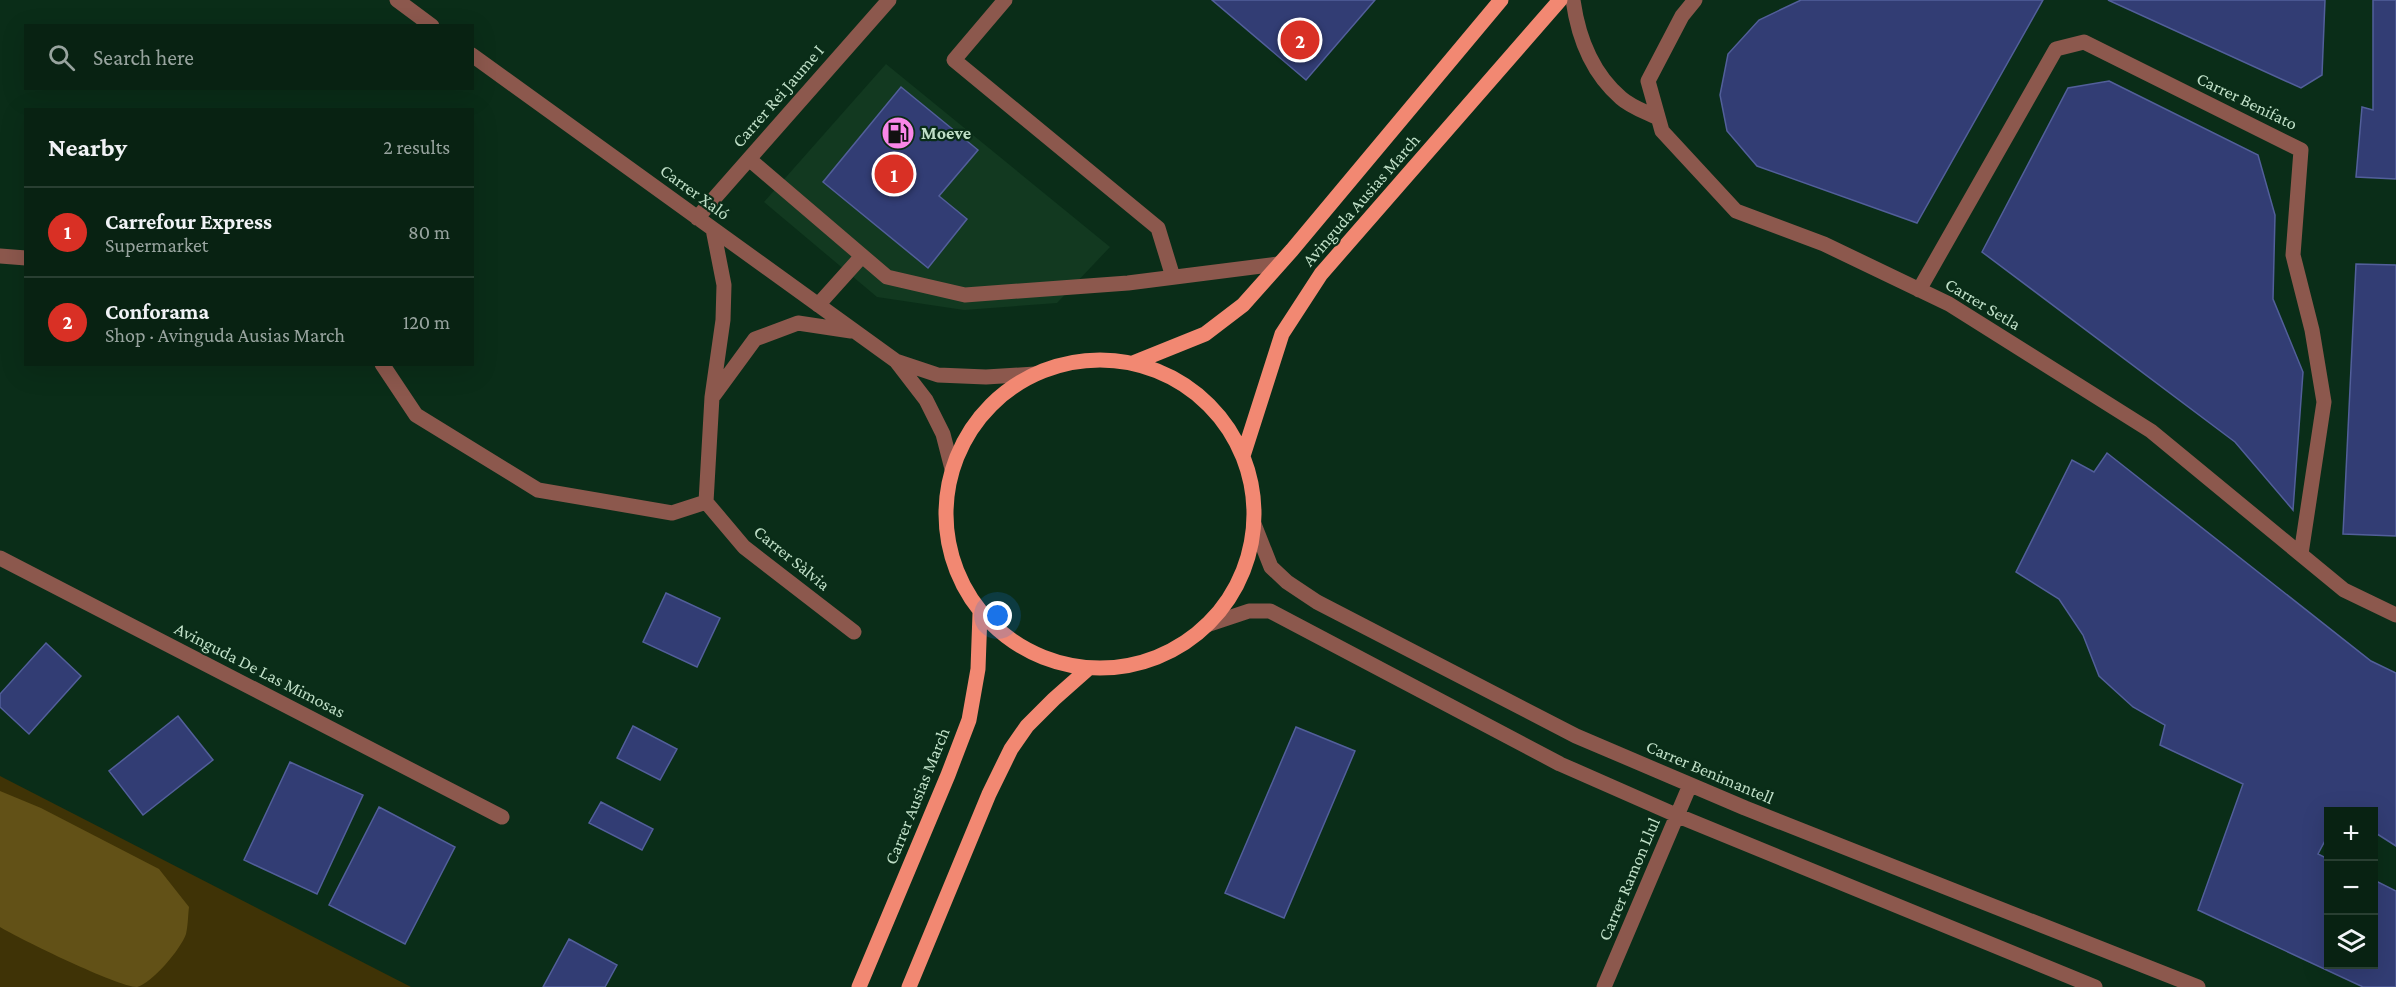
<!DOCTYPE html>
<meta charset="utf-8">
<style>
:root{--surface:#082212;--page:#162f20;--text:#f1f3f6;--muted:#98a49f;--line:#293f32;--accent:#d93025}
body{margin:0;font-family:"Crimson Pro",serif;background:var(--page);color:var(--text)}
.controls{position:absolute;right:18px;bottom:18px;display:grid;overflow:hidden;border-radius:0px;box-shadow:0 6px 24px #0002}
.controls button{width:54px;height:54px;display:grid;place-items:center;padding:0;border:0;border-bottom:2px solid var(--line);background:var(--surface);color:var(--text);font:30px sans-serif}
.you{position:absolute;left:998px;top:616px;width:21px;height:21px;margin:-15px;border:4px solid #fff;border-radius:50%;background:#1a73e8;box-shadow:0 0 0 9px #1a73e833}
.badge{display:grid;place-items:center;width:39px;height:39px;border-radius:50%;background:var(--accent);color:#fff;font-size:20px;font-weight:700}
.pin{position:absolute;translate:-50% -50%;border:3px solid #fff;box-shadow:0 2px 6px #0006}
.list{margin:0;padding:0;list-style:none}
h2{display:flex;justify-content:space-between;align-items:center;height:78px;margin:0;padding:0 24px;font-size:26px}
h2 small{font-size:20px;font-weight:400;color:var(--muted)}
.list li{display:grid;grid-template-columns:39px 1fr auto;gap:18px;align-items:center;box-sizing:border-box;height:90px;padding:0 24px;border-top:2px solid var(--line)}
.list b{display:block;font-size:22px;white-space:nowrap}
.list p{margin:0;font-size:20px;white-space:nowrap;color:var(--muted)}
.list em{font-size:20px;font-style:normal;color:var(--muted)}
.icon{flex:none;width:33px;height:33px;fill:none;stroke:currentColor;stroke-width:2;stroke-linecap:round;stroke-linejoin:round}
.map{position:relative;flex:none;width:2396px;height:987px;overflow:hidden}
.search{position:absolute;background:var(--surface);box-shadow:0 6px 24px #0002;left:24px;top:24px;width:450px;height:66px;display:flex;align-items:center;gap:15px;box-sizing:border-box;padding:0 21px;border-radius:0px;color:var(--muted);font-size:22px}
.panel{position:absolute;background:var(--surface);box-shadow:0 6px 24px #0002;left:24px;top:108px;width:450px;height:258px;border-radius:0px}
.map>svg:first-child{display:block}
.built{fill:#123920}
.green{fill:#3f3306}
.forest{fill:#625117}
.building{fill:#323d74;stroke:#525f9a;stroke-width:1.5}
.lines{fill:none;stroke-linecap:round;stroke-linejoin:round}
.minor{stroke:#8c584d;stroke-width:15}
.major{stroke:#f28872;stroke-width:15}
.labels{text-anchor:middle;stroke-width:4.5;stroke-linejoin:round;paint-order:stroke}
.street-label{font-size:18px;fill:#bfdfc7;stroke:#0a2d18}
.poi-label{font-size:18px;font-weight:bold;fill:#bfdfc7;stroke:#0a2d18;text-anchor:start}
</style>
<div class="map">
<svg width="2396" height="987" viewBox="0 0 2396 987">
<rect width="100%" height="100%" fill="#0a2d18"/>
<path class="built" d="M886,64L1110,247L1057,303L964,310L877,297L764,202Z"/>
<path class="green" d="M0,776L411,987H0Z"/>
<path class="forest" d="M0,791L41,808L159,869L189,907C188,915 188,926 186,934C181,949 152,983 137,987C118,987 20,939 0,927Z"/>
<path class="building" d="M1212,0H1375L1306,80Z
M1801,0H2043L1917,223L1757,166L1727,131L1720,95L1728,54L1759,20Z
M2108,0H2325L2322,75L2301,88Z
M2373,0H2396V179L2356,177L2362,107L2373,110Z
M2109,81L2258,155L2275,215L2273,299L2303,372L2293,510L2235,442L1982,252L2068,88Z
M901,87L978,150L939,196L967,219L928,268L823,182Z
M2356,264L2396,265V536L2343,534Z
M2107,453L2371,661L2396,673V846L2374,832V812H2328V835L2318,854L2328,859V964H2374V880L2396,891V987H2363L2198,910L2243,784L2160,745L2165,725L2133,707L2099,676L2083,635L2059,599L2016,572L2072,460L2094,472Z
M666,593L720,618L697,667L643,642Z
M46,643L81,676L29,734L0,707V694Z
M178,716L213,760L143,815L109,771Z
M633,726L677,749L660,780L617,758Z
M1296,727L1355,751L1284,918L1225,893Z
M290,762L363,795L317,894L244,860Z
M601,802L653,829L642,850L589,823Z
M379,807L455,847L405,944L329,905Z
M569,939L617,965L605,987H543Z"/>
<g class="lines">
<path class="minor" d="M397,0L432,26
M1005,0L954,60L1158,228L1173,277
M1573,0C1578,36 1592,73 1621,98C1631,107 1646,112 1658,118
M1695,0L1682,16L1648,81L1662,131L1736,211L1824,244L1949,304L2151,431L2344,590L2396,615
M472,55L896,361L926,400L943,434L952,469
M749,159L887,277L965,295L1128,283L1278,264
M697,218L889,0
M713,229L724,285L723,320L712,397L706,502L744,547L854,632
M0,256L26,258
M1919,290L2056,49L2084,42L2301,150L2293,255L2312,330L2324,402L2301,554
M818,305L862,256
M896,361L938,375L986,377L1035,374
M382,364L416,415L538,490L672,513L706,502
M714,395L755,339L798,323L851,331
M1254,524L1271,567L1287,582L1317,602L1576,736L1745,808L2198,987
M0,558L502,817
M1207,625L1249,611H1270L1560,764L1676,815L2095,987
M1604,987L1690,785"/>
<path class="major" d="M946 514a154 154 0 1 1 308 0a154 154 0 1 1-308 0Z
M1133,363L1205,334L1243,305L1292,250L1501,0
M1243,456L1282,334L1321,274L1560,0
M859,987L948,775L969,720L978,669L980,613
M909,987L989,794L1011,749L1027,726L1054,699L1089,668"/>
</g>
<defs>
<g id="fuel-disc" transform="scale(1.725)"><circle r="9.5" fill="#f987e8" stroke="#0a2d18"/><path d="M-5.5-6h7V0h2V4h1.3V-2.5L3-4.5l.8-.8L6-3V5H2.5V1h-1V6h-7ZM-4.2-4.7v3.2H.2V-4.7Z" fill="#111"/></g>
</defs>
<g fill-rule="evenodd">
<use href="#fuel-disc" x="898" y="133"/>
</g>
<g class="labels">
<g class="street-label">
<text transform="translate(778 96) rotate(-49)" y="6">Carrer Rei Jaume I</text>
<text transform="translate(2247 101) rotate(26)" y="6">Carrer Benifato</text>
<text transform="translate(695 192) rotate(36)" y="6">Carrer Xaló</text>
<text transform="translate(1361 200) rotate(-49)" y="6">Avinguda Ausias March</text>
<text transform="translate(1983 304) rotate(31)" y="6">Carrer Setla</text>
<text transform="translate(792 558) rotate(39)" y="6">Carrer Sàlvia</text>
<text transform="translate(260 670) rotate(27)" y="6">Avinguda De Las Mimosas</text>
<text transform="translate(1710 772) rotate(23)" y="6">Carrer Benimantell</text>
<text transform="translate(917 796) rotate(-68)" y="6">Carrer Ausias March</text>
<text transform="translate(1629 879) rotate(-67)" y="6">Carrer Ramon Llul</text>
</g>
<g class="poi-label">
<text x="921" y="139">Moeve</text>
</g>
</g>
</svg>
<div class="controls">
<button>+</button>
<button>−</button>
<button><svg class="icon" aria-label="layers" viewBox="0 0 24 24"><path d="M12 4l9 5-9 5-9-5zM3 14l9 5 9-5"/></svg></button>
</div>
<div class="you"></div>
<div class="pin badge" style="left:894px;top:174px">1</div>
<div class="pin badge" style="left:1300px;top:40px">2</div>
<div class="search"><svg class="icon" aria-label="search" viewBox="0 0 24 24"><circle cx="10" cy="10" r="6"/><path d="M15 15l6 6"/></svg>Search here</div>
<section class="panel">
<h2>Nearby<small>2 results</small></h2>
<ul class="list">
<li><span class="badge">1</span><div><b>Carrefour Express</b><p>Supermarket</p></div><em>80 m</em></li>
<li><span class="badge">2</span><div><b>Conforama</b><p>Shop · Avinguda Ausias March</p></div><em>120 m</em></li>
</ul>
</section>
</div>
